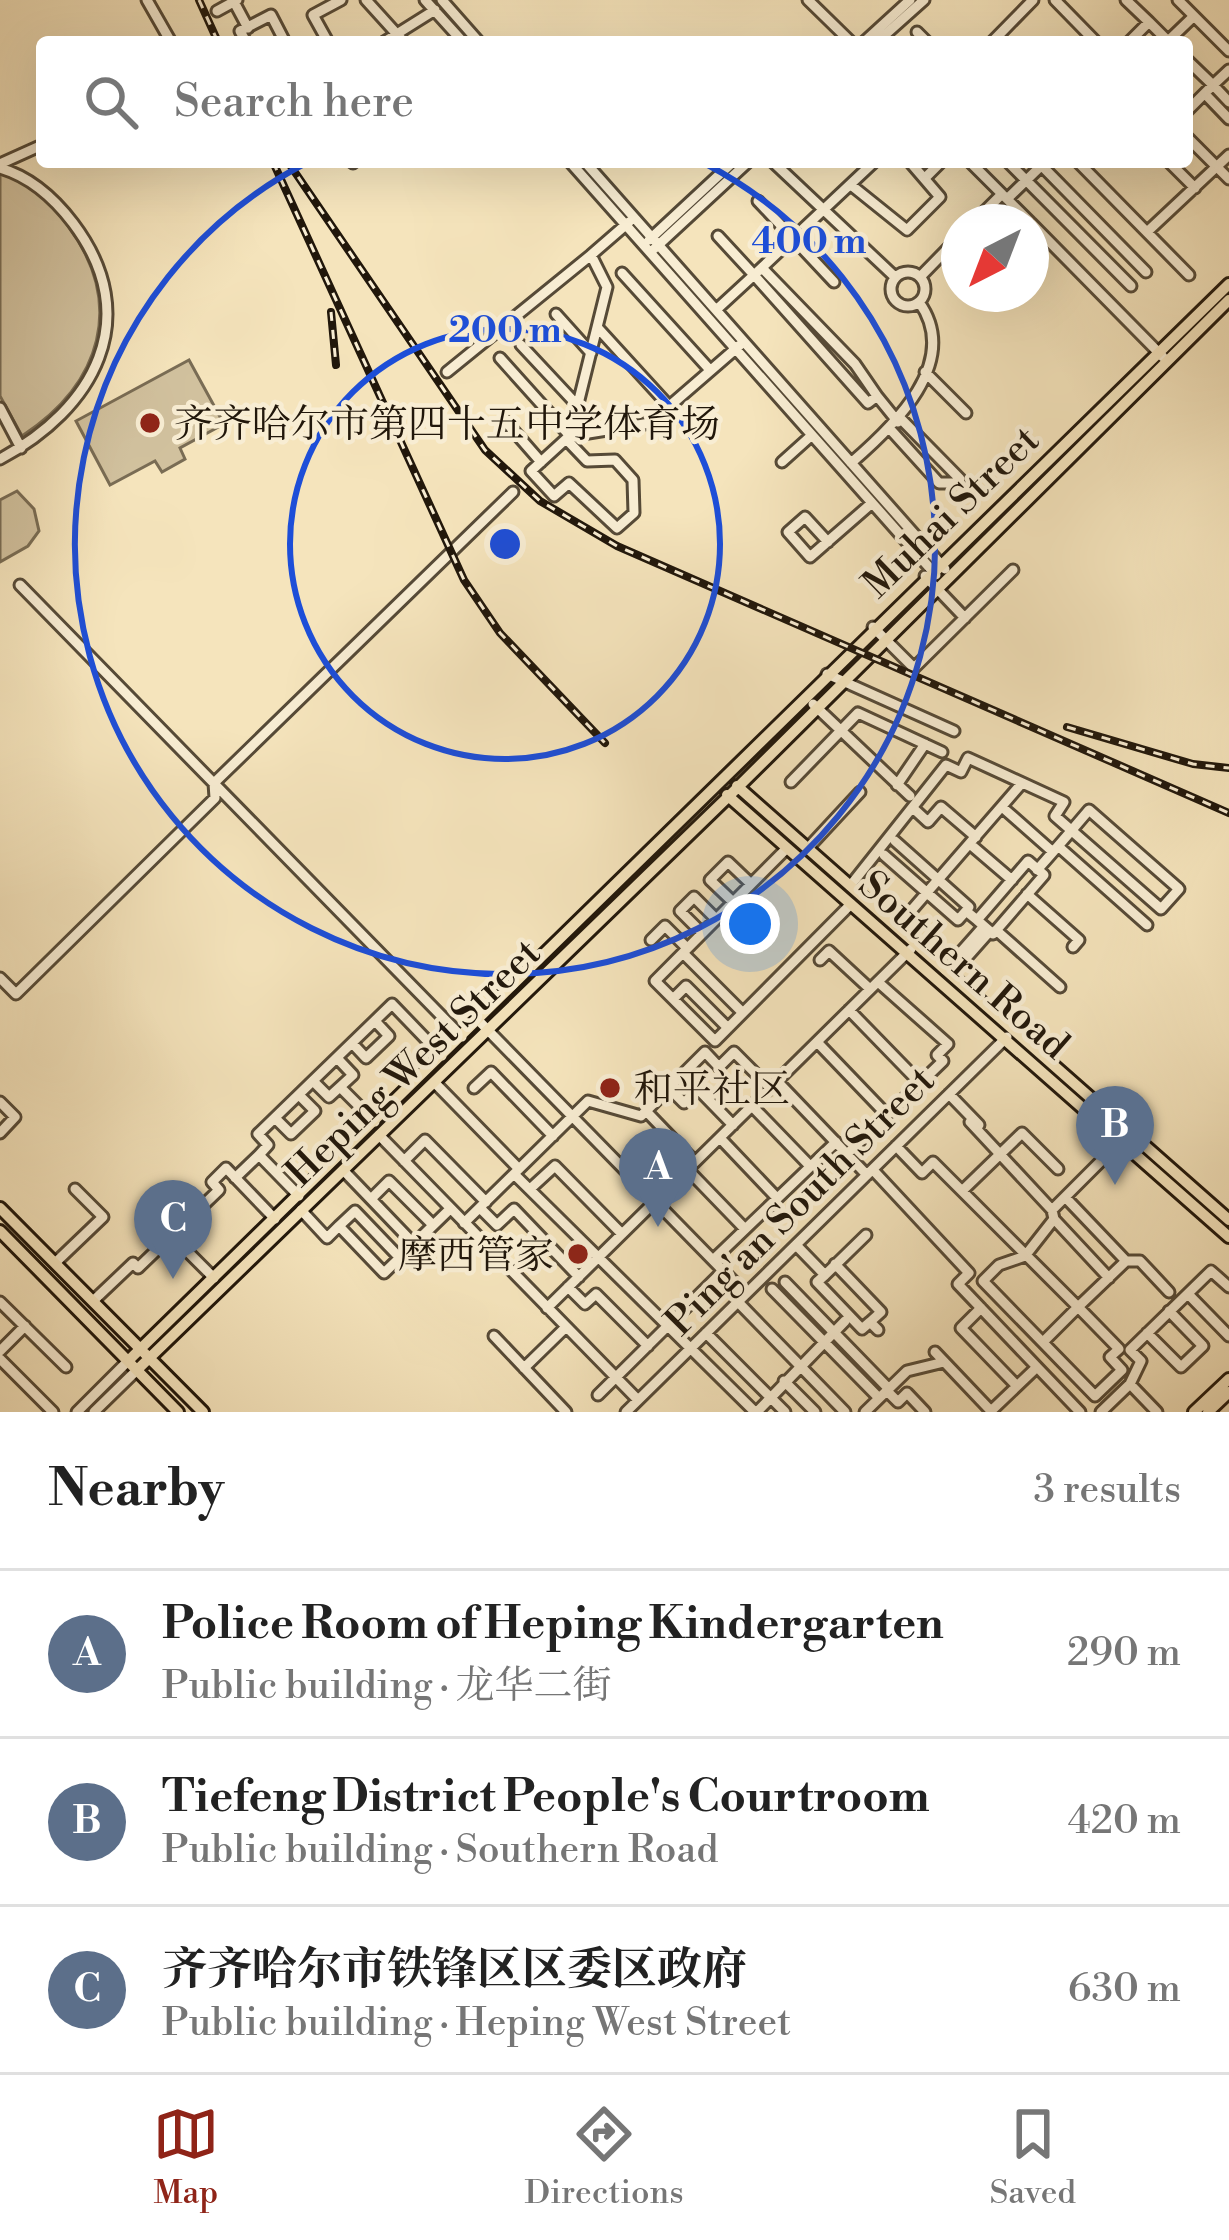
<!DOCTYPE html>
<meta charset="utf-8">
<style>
:root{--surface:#fff;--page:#f2f2f2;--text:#222;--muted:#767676;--line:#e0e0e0;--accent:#8f2418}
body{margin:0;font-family:"Libre Bodoni","Noto Serif SC",serif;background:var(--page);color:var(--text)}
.compass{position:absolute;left:941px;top:204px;width:108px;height:108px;border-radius:50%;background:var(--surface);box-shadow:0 12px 48px #0002;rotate:222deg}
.you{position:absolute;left:750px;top:924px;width:42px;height:42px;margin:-30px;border:9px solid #fff;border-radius:50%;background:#1a73e8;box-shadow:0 0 0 18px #1a73e833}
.badge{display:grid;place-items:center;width:78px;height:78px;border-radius:50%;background:var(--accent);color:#fff;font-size:39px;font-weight:700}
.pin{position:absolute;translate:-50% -99px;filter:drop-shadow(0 3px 6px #0008)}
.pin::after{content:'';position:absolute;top:63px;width:42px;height:36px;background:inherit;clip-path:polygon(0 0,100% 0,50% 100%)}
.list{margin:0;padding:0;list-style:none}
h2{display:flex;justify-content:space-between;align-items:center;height:156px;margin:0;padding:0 48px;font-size:51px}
h2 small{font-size:39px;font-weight:400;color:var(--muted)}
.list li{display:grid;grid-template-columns:78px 1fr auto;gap:36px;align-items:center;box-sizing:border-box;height:168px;padding:0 48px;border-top:3px solid var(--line)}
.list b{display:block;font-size:45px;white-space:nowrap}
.list p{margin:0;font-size:39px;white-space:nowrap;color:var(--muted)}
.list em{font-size:39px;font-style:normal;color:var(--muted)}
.icon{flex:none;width:66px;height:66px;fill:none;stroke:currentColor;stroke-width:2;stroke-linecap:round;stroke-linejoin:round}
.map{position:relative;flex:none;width:1229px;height:1412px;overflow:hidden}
.search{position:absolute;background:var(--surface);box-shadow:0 12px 48px #0002;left:36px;right:36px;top:36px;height:132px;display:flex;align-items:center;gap:30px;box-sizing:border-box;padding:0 42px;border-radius:12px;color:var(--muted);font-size:45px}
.sheet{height:660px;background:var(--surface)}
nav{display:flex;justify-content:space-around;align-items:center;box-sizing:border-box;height:168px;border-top:3px solid var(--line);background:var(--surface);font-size:33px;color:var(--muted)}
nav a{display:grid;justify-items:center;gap:6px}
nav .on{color:var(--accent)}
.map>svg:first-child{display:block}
.green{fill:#d1c19e;stroke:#796c54;stroke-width:3}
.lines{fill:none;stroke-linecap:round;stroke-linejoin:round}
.minor-casing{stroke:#564a37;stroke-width:15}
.major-casing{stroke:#21170b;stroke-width:16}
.minor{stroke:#f8edd3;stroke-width:9}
.major{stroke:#f5e4bc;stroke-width:10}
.rail-casing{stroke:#21170b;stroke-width:8}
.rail{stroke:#f8edd3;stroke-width:3;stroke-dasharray:9;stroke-linecap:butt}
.ring{fill:none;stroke:#1d4ed8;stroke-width:6}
.poi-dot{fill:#8f2418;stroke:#f8edd3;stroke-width:4.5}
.labels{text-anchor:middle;stroke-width:9;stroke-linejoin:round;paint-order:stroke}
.poi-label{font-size:39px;fill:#21170b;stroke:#f8edd3;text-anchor:start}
.street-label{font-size:39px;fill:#21170b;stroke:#f8edd3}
.centre{fill:#1d4ed8;stroke:#f8edd3;stroke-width:6}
.ring-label{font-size:36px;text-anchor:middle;font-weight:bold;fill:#1d4ed8;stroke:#f8edd3;stroke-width:9;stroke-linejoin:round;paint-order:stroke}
</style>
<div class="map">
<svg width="1229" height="1412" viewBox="0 0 1229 1412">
<rect width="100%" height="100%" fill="#f5e4bc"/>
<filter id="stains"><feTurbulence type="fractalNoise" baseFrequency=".00167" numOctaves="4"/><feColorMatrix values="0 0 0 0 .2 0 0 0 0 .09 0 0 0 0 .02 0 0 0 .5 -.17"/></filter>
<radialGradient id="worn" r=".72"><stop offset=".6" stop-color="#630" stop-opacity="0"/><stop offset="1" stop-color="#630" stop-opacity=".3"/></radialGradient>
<path class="green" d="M0,174C28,180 49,200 66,223C127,304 101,384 22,436L0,396Z
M189,360L224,424L180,448L185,459L162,472L155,461L110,485L76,421Z
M17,491L34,509L39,531L28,546L0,562V500Z"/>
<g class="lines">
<g class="minor-casing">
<path id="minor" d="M147,0L171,42
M233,0L248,28
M366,0L404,42
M425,0L463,42
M442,0L479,42
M808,0L851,42
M1055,0L1096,42
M1126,0L1149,22
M1178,0L1229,51
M217,11L237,0
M917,32L927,42
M1168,41L1194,16
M246,42L240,31L271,15L285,42
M328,42L313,15L341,0
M384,42L435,10
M864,42L910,0
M877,42L924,0
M992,42L1033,0
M1129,42L1149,22L1169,42
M1187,60L1213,85L1187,111
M1229,70L1213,85L1229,102
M1205,94L1229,119
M1187,137L1229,179
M353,162V163
M570,162L936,575
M585,162L945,569
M773,162L895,277
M874,162L754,275L868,403L877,396L898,422
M970,162L1030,222
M1008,162L1131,286
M1078,162L1189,275
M1169,162L1195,188
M0,164L42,145
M1041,165L1146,272
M0,168C31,177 54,198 73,223C145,318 94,409 0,459
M926,177L941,162
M851,185L907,230L940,197L910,162
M1007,199L1042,165
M758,201L834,282
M629,222L591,255L607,287L570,436L650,423L740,345
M974,222L1002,194
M1031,223L1163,357
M1147,232L1229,155
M649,240L733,162
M654,249L748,162
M762,268L855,364L877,396
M891 289a17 17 0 1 1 34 0a17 17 0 1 1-34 0Z
M622,273L710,370
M920,277L959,237
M716,310L754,275L718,236
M556,314L591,353
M597,327L669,406
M521,345L578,406
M500,358L570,436L566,439L531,471L554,496L569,483L617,528L634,513L633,480L615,460L587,461L566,439
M447,372L591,255
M925,372L966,413
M0,408L21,448
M506,422L541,462
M890,429L939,483H955L960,479L901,419
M782,462L812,435
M851,463C894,426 962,362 919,302
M828,542L805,517L788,532L810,557L872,503
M925,576L965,618
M20,585L462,1037
M873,627L914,668L1013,570
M827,674L954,731
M813,704L910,796
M791,782L858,713L942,752
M897,785L925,744
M1002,807L1053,852
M914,809L928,822L941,807L976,837
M895,841L969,907
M970,844L1012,880
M1058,846L1147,925
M787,848L655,981L715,1041L851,904
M808,848L860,792
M884,855L958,920L966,911L977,920
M1028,861L1044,875L993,934L977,920Z
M850,886L946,765L961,772L968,758L1064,802L1055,816L1161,909L1179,889L1089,810C1072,830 1055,850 1037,870
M1027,894L1079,940L1073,947
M733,902L710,880L728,862L751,884
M897,927L1022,783
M996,930L1060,987
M702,933L680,911L694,897L716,919
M651,940L665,926L687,948
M683,953L740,1010
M820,960L829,951L870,989
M945,970L984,926
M951,975L990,931
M0,978L16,994L215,798L214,783L513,492
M673,999L686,986L728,1028
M849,1010L920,1083
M479,1021L746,1294
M817,1042L887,1115
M352,1043L366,1058L389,1036L375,1021
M313,1081L329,1097L353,1075L337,1058
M777,1081L867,1175
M434,1082L519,1169
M340,1087L375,1122
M474,1088L491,1072L553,1136
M669,1088L684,1103L698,1089L733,1125
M949,1094L979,1125
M0,1102L15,1117L0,1133
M752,1106L810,1166
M646,1111L695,1162
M275,1118L291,1134L315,1111L299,1095
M970,1122L1052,1210L1121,1141
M379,1135L638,1400
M720,1138L777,1198
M896,1146L922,1173L933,1162L962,1191
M847,1154L943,1061L937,1055L948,1044L878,982
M404,1161L425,1140L486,1202
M343,1170L414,1244L450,1209
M688,1170L745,1229
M873,1170L969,1273L958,1284L1037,1367
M514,1174L755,1412
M235,1178L259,1155
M530,1189L555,1166L622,1234
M299,1196L259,1155L268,1145L258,1134L392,1004L442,1056
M371,1199L389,1181L433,1225
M480,1208L497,1225L514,1209L579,1277
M301,1210L327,1238L339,1226L384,1273L414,1244
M1052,1210L1054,1219L1025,1256L999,1265L983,1281L1095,1396L1122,1370L1110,1357L1119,1349L1078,1307L1126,1261L1065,1197
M1054,1219L1109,1278
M464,1223L588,1101L641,1116L705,1052L719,1067L734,1052L770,1088
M339,1226L355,1211L400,1258
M172,1236L214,1278
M796,1245L825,1275L866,1235
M713,1260L836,1142
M1126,1261H1140L1169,1292
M55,1263L103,1217L75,1189
M835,1264L881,1312L870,1322
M825,1275L817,1282L862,1329L870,1322L878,1330
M785,1282L889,1389
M568,1287L585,1304L596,1294L648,1346
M772,1289L879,1398
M1188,1294L1229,1336
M93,1301L133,1263L138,1268L219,1190L212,1182L226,1168L275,1219
M0,1302L66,1367
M738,1302L845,1412
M547,1308L911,949
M981,1308L961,1328L1017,1386
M706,1333L785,1412
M1147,1333L1181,1367L1203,1346L1169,1311
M494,1336L566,1412
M1043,1342L1078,1307L962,1191L1022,1133L1058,1169
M0,1351L25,1326
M935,1352L992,1412
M0,1359L53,1412
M524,1368L566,1327
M784,1381L815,1412
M1130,1384L1157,1412
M887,1391L898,1402L907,1393L925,1412
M598,1395L723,1271
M991,1411L1037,1367L1080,1412
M77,1412L128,1361
M94,1412L137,1370
M626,1412L1007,1037
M757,1412L845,1321
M865,1412L907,1371L944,1362
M1101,1412L1130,1384L1141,1361L1130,1350L1211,1271L1229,1287"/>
</g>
<g class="major-casing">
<path id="major" d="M737,786L1229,1220
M727,795L1229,1237
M0,1208L203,1412
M0,1231L178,1412
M128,1361L1229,284
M137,1370L729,796L1229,300
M1194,1412L1229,1379
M1208,1412L1229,1392"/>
</g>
<use href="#minor" class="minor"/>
<use href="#major" class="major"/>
<g class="rail-casing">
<path id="rail" d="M199,0L218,42
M273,162L464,580L500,633L605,743
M288,162L485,450L540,501L617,546L1229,813
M331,312L336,365
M1067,727L1193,764L1229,768"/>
</g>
<use href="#rail" class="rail"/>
</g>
<g class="ring">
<circle cx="505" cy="544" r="215"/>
<path d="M704 163A430 430 0 1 1 306 163"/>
</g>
<g class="poi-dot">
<circle cx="150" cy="423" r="12"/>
<circle cx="610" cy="1088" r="12"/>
<circle cx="578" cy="1254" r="12"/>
</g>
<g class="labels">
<g class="poi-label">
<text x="174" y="437">齐齐哈尔市第四十五中学体育场</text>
<text x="634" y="1102">和平社区</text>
<text x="554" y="1268" text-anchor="end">摩西管家</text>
</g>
<g class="street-label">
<text transform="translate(950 511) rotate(-44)" y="14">Muhai Street</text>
<text transform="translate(965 964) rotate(41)" y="14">Southern Road</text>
<text transform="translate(412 1062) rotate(-44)" y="14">Heping West Street</text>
<text transform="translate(799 1200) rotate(-45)" y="14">Ping'an South Street</text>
</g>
</g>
<circle cx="505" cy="544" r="18" class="centre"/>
<g class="ring-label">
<text x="809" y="253">400 m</text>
<text x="505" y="342">200 m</text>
</g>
<rect width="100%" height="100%" filter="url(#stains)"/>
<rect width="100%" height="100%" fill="url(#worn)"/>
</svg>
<svg class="compass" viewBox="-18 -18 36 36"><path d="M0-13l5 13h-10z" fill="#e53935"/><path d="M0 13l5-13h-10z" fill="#767676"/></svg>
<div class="you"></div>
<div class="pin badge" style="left:658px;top:1227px;background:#5c6f8a">A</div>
<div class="pin badge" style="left:1115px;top:1185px;background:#5c6f8a">B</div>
<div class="pin badge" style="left:173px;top:1279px;background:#5c6f8a">C</div>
<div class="search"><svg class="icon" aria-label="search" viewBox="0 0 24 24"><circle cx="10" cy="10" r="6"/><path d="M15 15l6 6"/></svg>Search here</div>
</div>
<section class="sheet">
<h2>Nearby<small>3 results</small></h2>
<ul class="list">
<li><span class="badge" style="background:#5c6f8a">A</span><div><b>Police Room of Heping Kindergarten</b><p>Public building · 龙华二街</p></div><em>290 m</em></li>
<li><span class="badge" style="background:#5c6f8a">B</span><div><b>Tiefeng District People's Courtroom</b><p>Public building · Southern Road</p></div><em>420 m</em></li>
<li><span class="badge" style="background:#5c6f8a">C</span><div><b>齐齐哈尔市铁锋区区委区政府</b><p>Public building · Heping West Street</p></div><em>630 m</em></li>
</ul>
</section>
<nav>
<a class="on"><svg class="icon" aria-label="map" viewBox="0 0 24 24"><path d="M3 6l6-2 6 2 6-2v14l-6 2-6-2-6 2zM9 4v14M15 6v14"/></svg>Map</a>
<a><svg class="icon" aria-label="directions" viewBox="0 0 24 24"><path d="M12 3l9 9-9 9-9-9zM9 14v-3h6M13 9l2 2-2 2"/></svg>Directions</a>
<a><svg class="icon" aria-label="saved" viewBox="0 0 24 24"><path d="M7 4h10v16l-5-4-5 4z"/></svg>Saved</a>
</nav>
